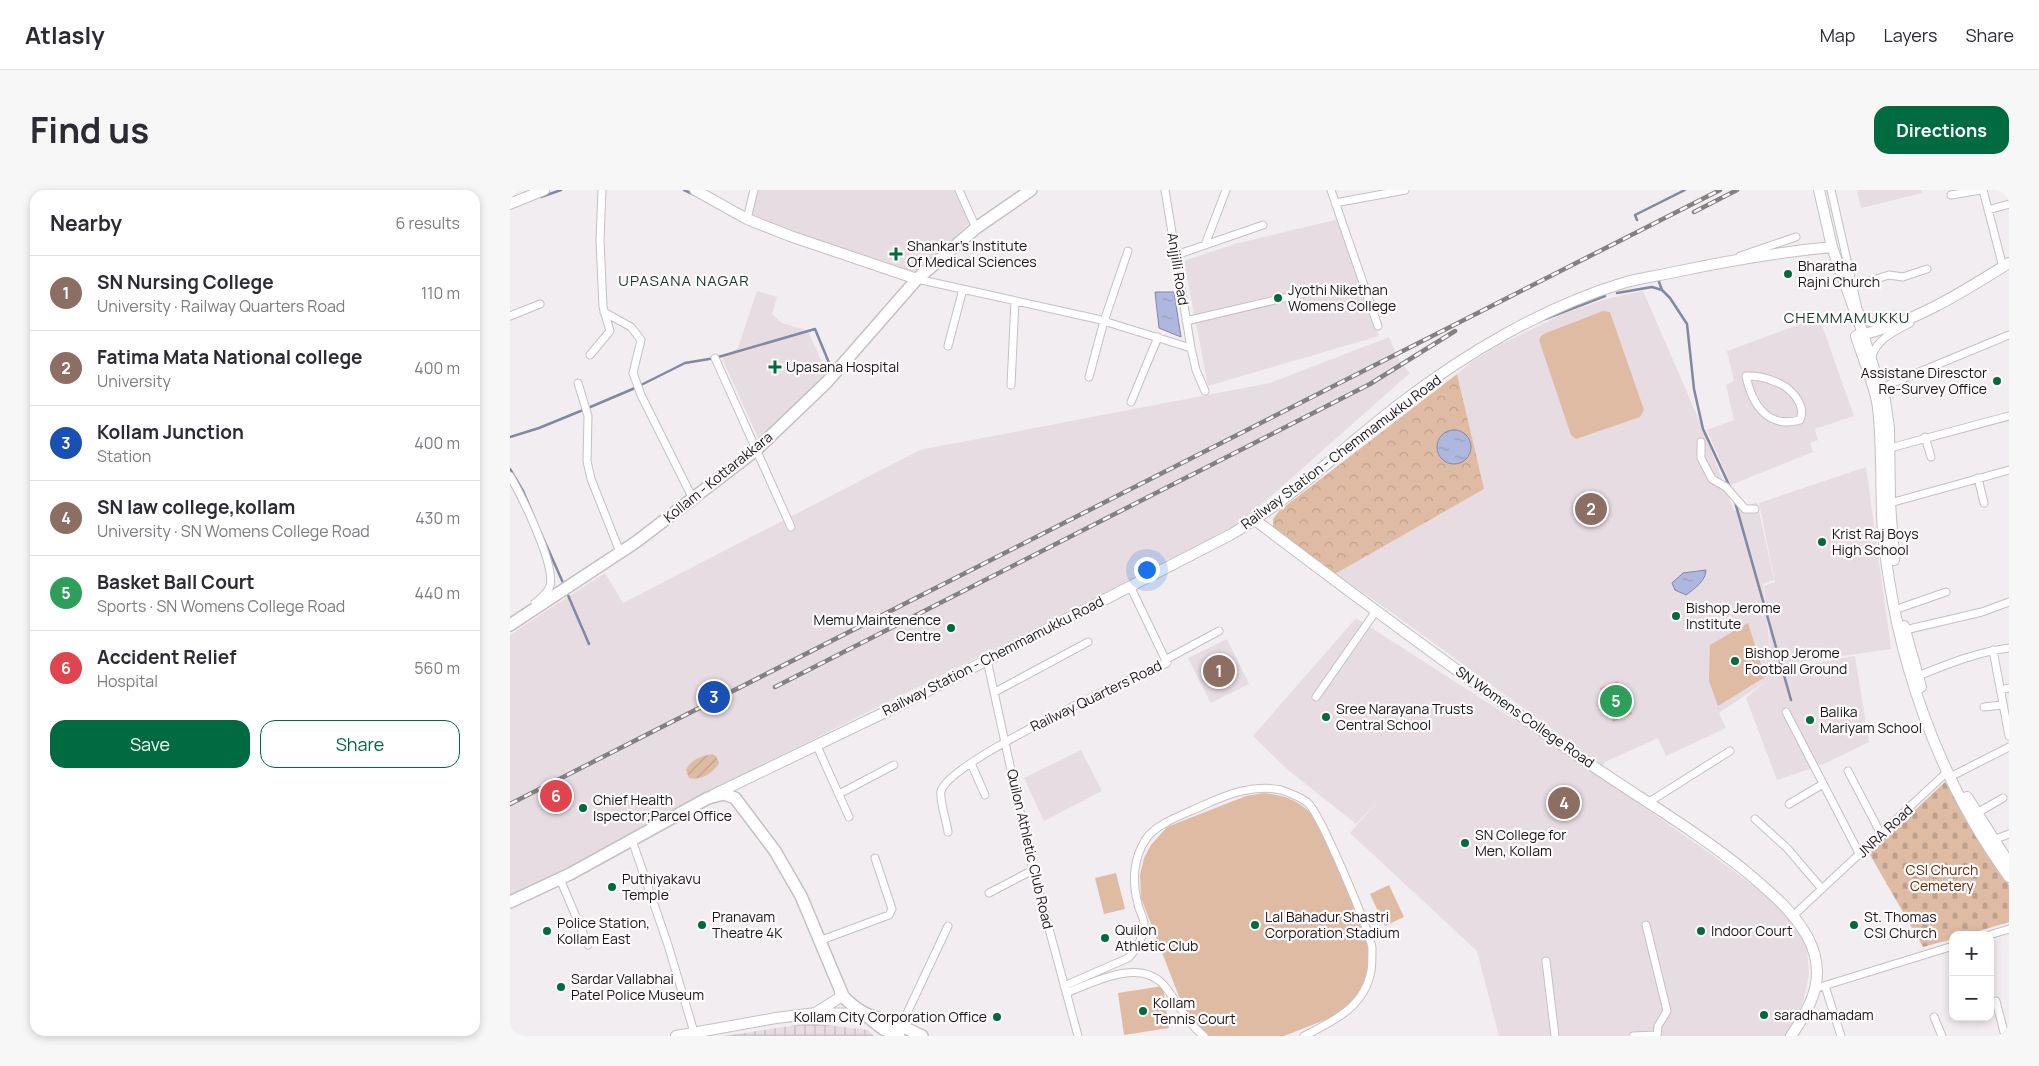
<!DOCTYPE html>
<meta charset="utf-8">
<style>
:root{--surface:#fff;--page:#f7f7f7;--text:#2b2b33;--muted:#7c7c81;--line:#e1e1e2;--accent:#006a41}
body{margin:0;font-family:Manrope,sans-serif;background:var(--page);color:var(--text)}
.controls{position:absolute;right:15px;bottom:15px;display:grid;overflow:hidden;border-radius:10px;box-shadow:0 2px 8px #0003}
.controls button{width:45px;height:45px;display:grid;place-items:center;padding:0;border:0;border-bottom:1px solid var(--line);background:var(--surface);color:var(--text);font:25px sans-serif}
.you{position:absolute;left:636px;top:379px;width:18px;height:18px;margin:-12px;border:4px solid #fff;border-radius:50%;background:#1a73e8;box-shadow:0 0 0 8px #1a73e833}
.badge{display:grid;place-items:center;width:32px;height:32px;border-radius:50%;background:var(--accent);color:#fff;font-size:16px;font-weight:700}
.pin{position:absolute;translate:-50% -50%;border:2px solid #fff;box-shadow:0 1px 5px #0006}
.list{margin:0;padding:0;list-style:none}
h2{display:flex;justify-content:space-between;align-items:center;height:65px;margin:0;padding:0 20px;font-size:21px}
h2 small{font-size:16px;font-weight:400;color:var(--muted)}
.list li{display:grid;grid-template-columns:32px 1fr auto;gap:15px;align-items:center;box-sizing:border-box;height:75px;padding:0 20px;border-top:1px solid var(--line)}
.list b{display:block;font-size:19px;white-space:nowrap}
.list p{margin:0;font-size:16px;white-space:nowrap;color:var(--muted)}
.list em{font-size:16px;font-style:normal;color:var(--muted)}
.actions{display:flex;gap:10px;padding:15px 20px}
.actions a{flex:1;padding:11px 0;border:1px solid var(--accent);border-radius:15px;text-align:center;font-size:18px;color:var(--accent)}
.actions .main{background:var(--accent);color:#fff}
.map{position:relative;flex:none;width:1499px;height:846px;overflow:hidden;border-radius:15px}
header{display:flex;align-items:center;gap:30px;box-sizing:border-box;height:70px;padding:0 25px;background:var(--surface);border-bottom:1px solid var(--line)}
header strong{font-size:24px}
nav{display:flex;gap:28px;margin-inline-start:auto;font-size:18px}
.intro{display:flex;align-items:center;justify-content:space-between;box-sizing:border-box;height:120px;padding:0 30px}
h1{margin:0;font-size:35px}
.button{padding:12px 22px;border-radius:15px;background:var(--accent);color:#fff;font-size:18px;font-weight:700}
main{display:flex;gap:30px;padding:0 30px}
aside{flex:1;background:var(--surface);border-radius:15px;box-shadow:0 2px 8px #0003}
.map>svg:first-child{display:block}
.built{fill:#e7dce2}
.industrial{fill:url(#industrial-grid)}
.cemetery{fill:url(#cemetery-stones)}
.park{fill:url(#park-crowns)}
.garden{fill:url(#garden-furrows)}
.pitch{fill:#e0bba4}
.water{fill:url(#water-ripples);stroke:#8188a2}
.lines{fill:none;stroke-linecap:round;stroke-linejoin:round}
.stream{stroke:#8188a2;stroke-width:2.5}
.street-casing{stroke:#c5c0c3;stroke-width:9}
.secondary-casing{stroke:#c5c0c3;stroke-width:12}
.primary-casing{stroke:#c5c0c3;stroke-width:14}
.street{stroke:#fff;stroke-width:7}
.secondary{stroke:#fff;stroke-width:10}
.primary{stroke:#fff;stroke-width:11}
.rail-casing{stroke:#838081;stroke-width:4.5}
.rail{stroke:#fffbfd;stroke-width:2.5;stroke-dasharray:8;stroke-linecap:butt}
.poi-dot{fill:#006a41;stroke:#fffbfd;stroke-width:2}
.labels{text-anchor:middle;stroke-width:4.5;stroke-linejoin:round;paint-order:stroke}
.poi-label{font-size:14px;fill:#181717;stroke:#fffbfd;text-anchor:start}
.street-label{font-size:14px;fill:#181717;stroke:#fffbfd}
.park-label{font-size:14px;fill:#5d2d05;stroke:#fffbfd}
.neighbourhood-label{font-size:15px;letter-spacing:1px;fill:#103b26;stroke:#fffbfd}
</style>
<header>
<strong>Atlasly</strong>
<nav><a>Map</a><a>Layers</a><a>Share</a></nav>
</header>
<div class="intro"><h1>Find us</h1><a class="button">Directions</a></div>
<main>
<aside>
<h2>Nearby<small>6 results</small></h2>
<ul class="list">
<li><span class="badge" style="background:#8d6e63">1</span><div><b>SN Nursing College</b><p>University · Railway Quarters Road</p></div><em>110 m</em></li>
<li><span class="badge" style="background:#8d6e63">2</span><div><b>Fatima Mata National college</b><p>University</p></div><em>400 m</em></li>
<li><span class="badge" style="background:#1a4fb4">3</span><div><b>Kollam Junction</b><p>Station</p></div><em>400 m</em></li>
<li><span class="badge" style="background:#8d6e63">4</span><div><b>SN law college,kollam</b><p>University · SN Womens College Road</p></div><em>430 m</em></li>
<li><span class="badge" style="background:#2e9e5b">5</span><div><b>Basket Ball Court</b><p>Sports · SN Womens College Road</p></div><em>440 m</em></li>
<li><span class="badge" style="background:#e0444e">6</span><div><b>Accident Relief</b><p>Hospital</p></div><em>560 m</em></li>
</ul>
<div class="actions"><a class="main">Save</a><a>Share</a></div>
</aside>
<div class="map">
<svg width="1499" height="846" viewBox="0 0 1499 846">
<defs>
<pattern id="industrial-grid" width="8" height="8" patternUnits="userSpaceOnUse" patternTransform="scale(1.25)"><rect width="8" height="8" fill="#e7dce2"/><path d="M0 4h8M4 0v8" fill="none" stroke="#c5bcc1"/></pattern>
<pattern id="cemetery-stones" width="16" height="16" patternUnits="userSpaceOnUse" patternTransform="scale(1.25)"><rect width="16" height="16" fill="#e0bba4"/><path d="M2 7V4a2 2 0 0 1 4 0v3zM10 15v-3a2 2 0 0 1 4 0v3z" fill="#bfa08c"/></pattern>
<pattern id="park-crowns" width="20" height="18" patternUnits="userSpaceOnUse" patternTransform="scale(1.25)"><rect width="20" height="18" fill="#e0bba4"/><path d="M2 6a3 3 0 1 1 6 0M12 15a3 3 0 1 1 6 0" fill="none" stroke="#bfa08c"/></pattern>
<pattern id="garden-furrows" width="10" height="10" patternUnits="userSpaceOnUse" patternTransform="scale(1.25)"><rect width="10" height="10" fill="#e0bba4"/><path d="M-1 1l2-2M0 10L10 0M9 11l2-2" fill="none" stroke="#bfa08c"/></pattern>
<pattern id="water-ripples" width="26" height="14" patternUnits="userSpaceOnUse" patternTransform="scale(1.25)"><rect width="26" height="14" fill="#aeb8de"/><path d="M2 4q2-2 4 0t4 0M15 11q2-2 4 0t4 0" fill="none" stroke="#959dbe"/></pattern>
</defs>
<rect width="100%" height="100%" fill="#f2edf0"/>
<path class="built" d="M248,0H445L460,32L406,86L282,42L242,25Z
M1350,0H1411L1412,3L1351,18L1347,1Z
M829,29L869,146L698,196L674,71L725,54Z
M247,101L267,107L262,124L272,133L298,141L318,186L249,250L212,168L228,158Z
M1133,101L1193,239L1224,321L1247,312L1264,390L1253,394L1263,487L1283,477L1345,466L1359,552L1314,574L1267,590L1236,508L1255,492L1209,523L1216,538L1156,566L1148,548L1095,572L1093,576L874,417L825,384L973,299L947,184L963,171L989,155L1053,124L1096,109Z
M1309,127L1344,226L1305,239L1308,250L1300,253L1303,262L1221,295L1197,240L1224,230L1216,195L1224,191L1217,161Z
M879,147L890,172L900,183L735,329L672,365L254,574L119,644L60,679L0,708V445L30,425L95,383L113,413L410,260L760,193Z
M1356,277L1381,459L1263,476L1254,396L1265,392L1249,313Z
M846,428L1053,561L1201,664L1283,726L1297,759L1299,784L1294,809L1282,838L1275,846H989L967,761L840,643L868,611L846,634L777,579L743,546Z
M717,449L739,494L701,513L678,468Z
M571,560L592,601L534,631L514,588Z"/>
<path class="industrial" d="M300,833L358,840L364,846H214Z"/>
<path class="cemetery" d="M1435,592L1473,657L1499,695V732L1456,745H1443V749L1413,757L1359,663Z"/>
<path class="park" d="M947,184L974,299L825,384L763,340V329L769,321Z"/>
<path class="garden" d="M202,564L206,566L209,573C203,583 191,591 179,588L176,580C180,570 191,566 202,564Z"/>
<path class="pitch" d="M1093,121L1100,122L1102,128L1134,220L1130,227L1066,249L1061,245L1029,150L1031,146L1036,143Z
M1238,433L1255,487L1208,516L1199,491L1200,455Z
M1108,491L1122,524L1103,532L1090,498Z
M754,603C783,606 795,615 814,637L860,762L859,778L856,790L849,804L834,819L820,828L774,846H699L686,836L673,817L631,708L630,685L634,668L641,655L657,637L736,606Z
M606,683L615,719L594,724L585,688Z
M879,695L894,727L875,736L860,704Z
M653,796L659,838L614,845L608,803Z"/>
<path class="water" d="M645,102H664L671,147L649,138Z
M927 257a17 17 0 1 1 34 0a17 17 0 1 1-34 0Z
M1196,380C1196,391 1184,399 1176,405L1165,400L1162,393L1173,383Z"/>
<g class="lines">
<path class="stream" d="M174,0L185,5
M31,7L51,0
M1127,30L1125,25L1175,0
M1148,89L1152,100
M1107,103L1142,97L1152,100L1160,108L1177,134L1184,199L1193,239L1220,297
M1035,129L1095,106
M0,247L29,238L78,218L125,198L175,173L205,168L305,139L322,180
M0,279L13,301L25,329
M1225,312L1281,510
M30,341L54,395
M57,403L79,454"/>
<g class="street-casing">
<path id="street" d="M449,0L466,38
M655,0L681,158L686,180L695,201
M821,0L868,136
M1321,0L1348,119C1356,135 1362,133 1378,136
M1473,0L1493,77
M1441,5L1471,0
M825,13L895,0
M1478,20L1499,14
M237,29L244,0
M695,55L716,0
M666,65L753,35
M1230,66L1286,47
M407,89L587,129L681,158
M1343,96L1379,85L1393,87L1417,79
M94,122L121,137L131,150L123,183L131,205L183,309
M0,126L30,114
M676,131L795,103
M438,156L453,99
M80,165L100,141L93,117L90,50L92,0
M205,168L281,337
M1361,168C1367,149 1383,142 1400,133
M1236,186C1245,186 1255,187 1263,191C1278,195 1297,213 1290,230C1257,239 1242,214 1236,186Z
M579,187L594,131L618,61
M68,193L78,226L77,271L81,289L110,362
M501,195L505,111
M1373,197L1499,145
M621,212L648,147
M1415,247L1421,267
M1191,252V268L1202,289L1216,297L1235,319H1245
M1380,258L1499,226
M0,286C11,305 46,375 40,396C37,404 31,408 25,413
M1468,288L1474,313
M1380,313L1499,280
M1390,418L1436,402
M1395,440L1472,422L1499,412
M1483,460L1499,546
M477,470L522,676L568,846
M655,470L709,441
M1408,486C1438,474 1467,462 1499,458
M1491,500L1499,498
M485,502L578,452
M806,507L866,421
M1474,517L1492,515
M1276,522L1350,665
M306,554L339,627
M461,573L475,605
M1338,581L1371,644
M1444,585L1499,557
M329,604L384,575
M1139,612L1220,561
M1279,614L1313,594
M1467,623L1493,608
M1245,629L1277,658L1312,699
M438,642C437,633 429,609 431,601C441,570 620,489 657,473L620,396
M122,650L158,755L184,842
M1483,650L1499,644
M50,689L78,755
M479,703L523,680
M1284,725L1437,582
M1136,735L1157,821L1148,836L1147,846
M1479,745L1499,739
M309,751L379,725L382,719L365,668
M1036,771L1045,846
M554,796L618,768C626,761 633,747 634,736C635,729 629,721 628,714C622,692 623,668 636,649C646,633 678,623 694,615C718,604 744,594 771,600C778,602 792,608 798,613C811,625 859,739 862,758C862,765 862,774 861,781C854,818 823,831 794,846
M1315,796L1331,846
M1307,798L1443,756
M556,803C584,792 632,766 656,798C669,814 677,833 694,846
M1486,811L1495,846
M1424,827L1432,846
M391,836L438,736
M1123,846L1147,845"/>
</g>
<g class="secondary-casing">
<path id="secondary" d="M185,0L237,29L280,46L407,89
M1309,0L1322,57L1353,144L1366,185L1373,197L1379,238L1380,313L1384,370
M0,14L34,0
M1499,73C1451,103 1402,134 1346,146C1352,166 1366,198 1368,218C1373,260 1370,301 1373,343C1385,466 1426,586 1499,687
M745,330C853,412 962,493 1074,570C1129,608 1187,641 1239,684C1261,703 1282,720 1297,746C1318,784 1303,814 1281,846
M1394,436L1411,497
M203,605L390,515L720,345C782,309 833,257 891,213C956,163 1034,117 1113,93C1130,88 1147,86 1165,82C1217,71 1269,62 1322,57
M1457,607L1499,673
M307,822L329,808L331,802
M166,846L266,828L306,823L354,824"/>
</g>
<g class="primary-casing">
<path id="primary" d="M0,435L126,352L246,260L317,192L407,89L466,38L521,0
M0,712L60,684L198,608L214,604L225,608L265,661L291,706L333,806C349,824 361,826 383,833C393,836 403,842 412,846
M359,828L373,839L389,846"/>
</g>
<use href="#street" class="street"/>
<use href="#secondary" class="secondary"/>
<use href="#primary" class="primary"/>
<g class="rail-casing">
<path id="rail" d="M1184,22L1227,0
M265,497L860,194L945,141
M0,614L1210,0"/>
</g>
<use href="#rail" class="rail"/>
</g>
<g class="poi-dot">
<path d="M383.5 56.5h5v5h5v5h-5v5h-5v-5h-5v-5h5z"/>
<circle cx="1278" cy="84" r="5"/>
<circle cx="768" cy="108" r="5"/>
<path d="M262.5 169.5h5v5h5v5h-5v5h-5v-5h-5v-5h5z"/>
<circle cx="1487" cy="191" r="5"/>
<circle cx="1312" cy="352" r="5"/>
<circle cx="1166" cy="426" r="5"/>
<circle cx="441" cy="438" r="5"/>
<circle cx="1225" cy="471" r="5"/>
<circle cx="816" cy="527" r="5"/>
<circle cx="1300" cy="530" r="5"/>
<circle cx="73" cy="618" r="5"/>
<circle cx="955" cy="653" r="5"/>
<circle cx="102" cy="697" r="5"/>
<circle cx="192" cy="735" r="5"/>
<circle cx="745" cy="735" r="5"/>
<circle cx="1344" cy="735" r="5"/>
<circle cx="37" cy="741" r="5"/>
<circle cx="1191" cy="741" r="5"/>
<circle cx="595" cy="748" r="5"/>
<circle cx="51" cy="797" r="5"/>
<circle cx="633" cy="821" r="5"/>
<circle cx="1254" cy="825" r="5"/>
<circle cx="487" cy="827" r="5"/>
</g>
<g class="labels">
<g class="poi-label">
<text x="397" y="61">Shankar's Institute<tspan x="397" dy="16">Of Medical Sciences</tspan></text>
<text x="1288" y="81">Bharatha<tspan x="1288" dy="16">Rajni Church</tspan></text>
<text x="778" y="105">Jyothi Nikethan<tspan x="778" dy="16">Womens College</tspan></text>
<text x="276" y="182">Upasana Hospital</text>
<text x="1477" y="188" text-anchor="end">Assistane Diresctor<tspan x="1477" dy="16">Re-Survey Office</tspan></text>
<text x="1322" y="349">Krist Raj Boys<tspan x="1322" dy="16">High School</tspan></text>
<text x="1176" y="423">Bishop Jerome<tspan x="1176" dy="16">Institute</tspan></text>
<text x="431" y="435" text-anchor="end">Memu Maintenence<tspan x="431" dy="16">Centre</tspan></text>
<text x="1235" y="468">Bishop Jerome<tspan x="1235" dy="16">Football Ground</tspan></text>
<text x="826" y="524">Sree Narayana Trusts<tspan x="826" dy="16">Central School</tspan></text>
<text x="1310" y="527">Balika<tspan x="1310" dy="16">Mariyam School</tspan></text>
<text x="83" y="615">Chief Health<tspan x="83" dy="16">Ispector;Parcel Office</tspan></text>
<text x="965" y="650">SN College for<tspan x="965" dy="16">Men, Kollam</tspan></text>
<text x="112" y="694">Puthiyakavu<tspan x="112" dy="16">Temple</tspan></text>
<text x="202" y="732">Pranavam<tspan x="202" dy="16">Theatre 4K</tspan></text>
<text x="755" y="732">Lal Bahadur Shastri<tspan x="755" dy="16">Corporation Stadium</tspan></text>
<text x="1354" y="732">St. Thomas<tspan x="1354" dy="16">CSI Church</tspan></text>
<text x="47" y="738">Police Station,<tspan x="47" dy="16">Kollam East</tspan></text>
<text x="605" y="745">Quilon<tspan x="605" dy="16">Athletic Club</tspan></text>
<text x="1201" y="746">Indoor Court</text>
<text x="61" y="794">Sardar Vallabhai<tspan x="61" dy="16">Patel Police Museum</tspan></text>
<text x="643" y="818">Kollam<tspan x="643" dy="16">Tennis Court</tspan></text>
<text x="1264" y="830">saradhamadam</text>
<text x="477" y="832" text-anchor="end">Kollam City Corporation Office</text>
</g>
<g class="street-label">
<text transform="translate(668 79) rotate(81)" y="5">Anjjilli Road</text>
<text transform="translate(831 262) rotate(-37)" y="5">Railway Station - Chemmamukku Road</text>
<text transform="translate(208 287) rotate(-39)" y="5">Kollam - Kottarakkara</text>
<text transform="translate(483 466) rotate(-27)" y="5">Railway Station - Chemmamukku Road</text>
<text transform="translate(586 506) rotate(-26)" y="5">Railway Quarters Road</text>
<text transform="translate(1015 527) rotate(35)" y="5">SN Womens College Road</text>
<text transform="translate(1375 641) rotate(-43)" y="5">JNRA Road</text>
<text transform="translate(520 659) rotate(77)" y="5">Quilon Athletic Club Road</text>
</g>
<g class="park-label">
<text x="1432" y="685">CSI Church<tspan x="1432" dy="16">Cemetery</tspan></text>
</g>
<g class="neighbourhood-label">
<text x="174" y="96">UPASANA NAGAR</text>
<text x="1337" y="133">CHEMMAMUKKU</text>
</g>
</g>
</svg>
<div class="controls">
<button>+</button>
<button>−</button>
</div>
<div class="you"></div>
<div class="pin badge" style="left:709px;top:481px;background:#8d6e63">1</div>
<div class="pin badge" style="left:1081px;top:319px;background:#8d6e63">2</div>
<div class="pin badge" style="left:204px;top:507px;background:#1a4fb4">3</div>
<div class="pin badge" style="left:1054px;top:613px;background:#8d6e63">4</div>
<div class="pin badge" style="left:1106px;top:511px;background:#2e9e5b">5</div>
<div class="pin badge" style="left:46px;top:606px;background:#e0444e">6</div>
</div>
</main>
